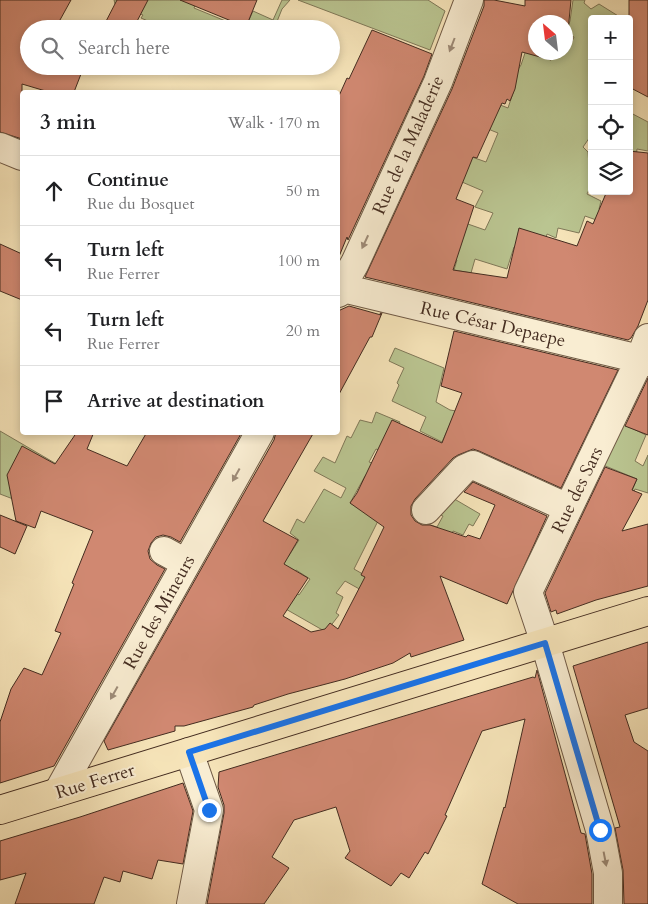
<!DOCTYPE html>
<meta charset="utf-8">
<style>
:root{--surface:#fff;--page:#f2f2f2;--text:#202124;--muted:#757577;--line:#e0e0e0}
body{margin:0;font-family:Cardo,serif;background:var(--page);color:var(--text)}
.controls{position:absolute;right:15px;top:15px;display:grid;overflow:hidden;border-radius:5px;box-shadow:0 2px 8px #0003}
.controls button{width:45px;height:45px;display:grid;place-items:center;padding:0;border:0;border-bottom:1px solid var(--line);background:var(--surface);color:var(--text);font:25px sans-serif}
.compass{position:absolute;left:528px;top:15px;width:45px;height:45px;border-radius:50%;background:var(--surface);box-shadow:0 2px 8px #0003;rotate:332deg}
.stop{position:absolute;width:15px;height:15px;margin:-11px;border:4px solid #1a73e8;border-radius:50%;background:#fff}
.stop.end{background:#1a73e8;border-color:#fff;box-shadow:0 1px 5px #0008}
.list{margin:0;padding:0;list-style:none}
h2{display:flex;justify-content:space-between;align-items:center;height:65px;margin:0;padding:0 20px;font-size:21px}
h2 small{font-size:16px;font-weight:400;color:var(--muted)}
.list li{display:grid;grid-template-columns:32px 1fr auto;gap:15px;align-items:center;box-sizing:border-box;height:70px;padding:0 20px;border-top:1px solid var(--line)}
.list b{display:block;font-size:19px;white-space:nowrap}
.list p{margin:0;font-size:16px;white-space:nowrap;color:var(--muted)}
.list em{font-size:16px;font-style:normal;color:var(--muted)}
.icon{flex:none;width:28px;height:28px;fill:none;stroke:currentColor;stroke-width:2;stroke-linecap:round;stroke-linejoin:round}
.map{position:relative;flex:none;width:648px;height:904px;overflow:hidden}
.search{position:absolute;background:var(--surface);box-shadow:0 2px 8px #0003;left:20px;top:20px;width:320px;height:55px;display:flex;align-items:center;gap:12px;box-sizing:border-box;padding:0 18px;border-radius:28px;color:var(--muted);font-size:19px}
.panel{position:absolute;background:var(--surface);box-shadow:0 2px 8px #0003;left:20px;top:90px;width:320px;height:345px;border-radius:5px}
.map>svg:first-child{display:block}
.green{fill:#bac591;stroke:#7f7858}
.building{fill:#d08871;stroke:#442c20}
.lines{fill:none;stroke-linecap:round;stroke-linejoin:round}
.minor-casing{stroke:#705a46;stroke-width:30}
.major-casing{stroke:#442c20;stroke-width:30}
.minor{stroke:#f9edd2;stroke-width:28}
.major{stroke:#f6e4b9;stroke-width:28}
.oneway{fill:#9e8c79}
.route{stroke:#1a73e8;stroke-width:6}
.labels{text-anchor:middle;stroke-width:4;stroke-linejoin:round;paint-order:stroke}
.street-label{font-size:18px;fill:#442c20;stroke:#f9edd2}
</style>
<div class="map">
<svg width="648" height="904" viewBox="0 0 648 904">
<rect width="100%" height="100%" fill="#f6e4b9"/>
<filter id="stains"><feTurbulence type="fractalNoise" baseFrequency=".004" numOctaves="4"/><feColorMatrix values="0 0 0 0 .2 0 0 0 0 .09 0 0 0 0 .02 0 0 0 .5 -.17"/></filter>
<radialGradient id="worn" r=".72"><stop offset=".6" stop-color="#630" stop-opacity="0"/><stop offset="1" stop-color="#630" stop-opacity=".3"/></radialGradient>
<path class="green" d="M114,0H197L194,8L245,29H166L141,18L143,15L115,4Z
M282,0H290L282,9L274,29H245L253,11L273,20Z
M298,0H428L445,11L430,50Z
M573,0H585L584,3L591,9L599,4L623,19H592V134L583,147L588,152L589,165L592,166V183L587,194L601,201L599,209L609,213L605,223L585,216L579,233L558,228L556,238L547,234L544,245L534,253L514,247L507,269L475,259L471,273L454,270L457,260L447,257L465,223L485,230L493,213L475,207L483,191L462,182L472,157L486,162L498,133L488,129L495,103L508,108L515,87L508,85L521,65L528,44L536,52H567L574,37L566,32L570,21Z
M629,112L648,122V151L637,149L636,158L629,152Z
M395,348L444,368L436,402L450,410L456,411L442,442L420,431L426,417L392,401L399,385L397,383L404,368L389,361Z
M376,412L400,422L384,452L376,449L369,462L375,464L365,476L350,503L379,519L354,569L380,584L372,596L345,581L336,593L343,597L336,613L339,615L326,632L270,600L273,577L299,595L310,579L296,570L292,576L279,567L285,555L288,557L299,540L290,533L297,519L304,523L324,489L341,498L346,488L314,471L323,457L335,463L347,436L351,438L360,420L372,423Z
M623,424L646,435L635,461L643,466L648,455V493L635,489L631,500L629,498L637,479L603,465Z
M0,431L65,469L42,510L0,494Z
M451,497L480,514L473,526L469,524L463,535L453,531L451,536L418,540L427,524L437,527L443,516L434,512Z"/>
<path class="building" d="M0,0H71L55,29H29V66H65L81,74L74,92H49L22,84V139L0,132Z
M117,0H148L133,29H102Z
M180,0H257L246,27Z
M484,0H494L525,6V0H571L568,31L566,36V22H536V52H556L551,60L522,52L515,89L510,101L507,99L505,104L502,103L477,158L473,157L456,199L474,206L453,270L507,278L519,228L577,246L587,221L593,224L607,191H629V151L648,153V300L638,326L631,338L628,340L365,277L452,89L484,6Z
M629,0H648V97L629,87Z
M372,30L432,54L424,76L348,240L347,237L338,259V98L347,78L349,79Z
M0,244L22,254V300L0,291Z
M349,306L381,315L380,313H382L372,337H370L338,396V311Z
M454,331L618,370L561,488L479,451L473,449L458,455L453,458L415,499L411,506V515L415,521L422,525H430L466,537L468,535L480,539L495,505L464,492L473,482L547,516L507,604L440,576L464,640L411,657L410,653L393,663L345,679L288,694L254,705L253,707L184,726H175V731L108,750L104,741L274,440L276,432H314L263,521L298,540L284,564L308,578L283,616L311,632L325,629L330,623L338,629L365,577L361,575L384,527L350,503L357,493L392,420L442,443L462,393L441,386Z
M648,378V435L625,426Z
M77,432H94L87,449L127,466L147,432H242L180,542L171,537L163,535L156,537L151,543L148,551L150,559L157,565L165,569L54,766L0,783V722L11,689L24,668L42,675L61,633L55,631L74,584L72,583L93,531L41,511L35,528L16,521L7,475L22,446L55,464Z
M605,467L637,479L632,490L642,494L622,531L648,524V586L596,600L557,614L556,610L551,612L545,593Z
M0,515L27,526L15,554L0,547Z
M648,642V708L625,715L634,742L648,751V904H624L623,870L615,828L620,827L573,666Z
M537,670L581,833L585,834L592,874V904H518L482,884L504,807L505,808L525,719L482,731L445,815L447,816L428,854L425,852L409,878L401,873L391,886L345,858L350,851L336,807L294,820L272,857L289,868L264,904H207L224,813V805L218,787L219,772L533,677L535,678Z
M183,783L193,811L183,864L158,860L152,879L123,871L120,882L104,877L94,904H15L26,873L0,880V841L80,817Z"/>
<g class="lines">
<g class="minor-casing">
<path id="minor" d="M0,147L22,156
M338,287L640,359L648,362
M338,293L355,263L438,82L469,0
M426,510L464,469L473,465L568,508
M164,551L186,563
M189,752L209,810L191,904
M58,792L260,432
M608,904V873L600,830L545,643L528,592L640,359L648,338"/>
</g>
<g class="major-casing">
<path id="major" d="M0,810L648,611"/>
</g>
<use href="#minor" class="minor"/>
<use href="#major" class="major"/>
</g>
<defs><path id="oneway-solid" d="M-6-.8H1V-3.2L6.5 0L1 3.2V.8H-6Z" transform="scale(1.25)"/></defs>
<g class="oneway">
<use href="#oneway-solid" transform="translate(452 45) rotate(111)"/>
<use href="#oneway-solid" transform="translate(365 242) rotate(115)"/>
<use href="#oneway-solid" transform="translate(236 475) rotate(119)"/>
<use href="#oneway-solid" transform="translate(114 693) rotate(119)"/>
<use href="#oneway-solid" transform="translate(605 859) rotate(79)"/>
</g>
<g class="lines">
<path class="route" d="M209,810L189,752L545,643L600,830"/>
</g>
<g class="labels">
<g class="street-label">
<text transform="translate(408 145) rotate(-66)" y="6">Rue de la Maladerie</text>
<text transform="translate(493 324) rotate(13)" y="6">Rue César Depaepe</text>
<text transform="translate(577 490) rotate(-64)" y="6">Rue des Sars</text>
<text transform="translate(159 612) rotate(-61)" y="6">Rue des Mineurs</text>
<text transform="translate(95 781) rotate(-17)" y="6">Rue Ferrer</text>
</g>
</g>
<rect width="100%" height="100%" filter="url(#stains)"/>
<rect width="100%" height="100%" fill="url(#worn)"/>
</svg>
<div class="controls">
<button>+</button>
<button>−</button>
<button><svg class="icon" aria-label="locate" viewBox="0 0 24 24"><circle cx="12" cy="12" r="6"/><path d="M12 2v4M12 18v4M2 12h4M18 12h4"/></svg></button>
<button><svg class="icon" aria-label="layers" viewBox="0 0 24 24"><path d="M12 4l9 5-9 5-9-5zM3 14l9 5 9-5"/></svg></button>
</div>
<svg class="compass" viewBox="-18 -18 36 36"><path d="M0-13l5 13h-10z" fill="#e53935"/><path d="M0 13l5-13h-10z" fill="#757577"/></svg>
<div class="stop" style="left:600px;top:830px"></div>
<div class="stop end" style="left:209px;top:810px"></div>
<div class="search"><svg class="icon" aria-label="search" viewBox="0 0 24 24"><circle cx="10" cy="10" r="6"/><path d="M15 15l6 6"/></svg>Search here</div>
<section class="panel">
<h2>3 min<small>Walk · 170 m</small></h2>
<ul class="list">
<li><svg class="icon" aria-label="ahead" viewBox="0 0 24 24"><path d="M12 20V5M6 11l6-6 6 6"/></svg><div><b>Continue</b><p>Rue du Bosquet</p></div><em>50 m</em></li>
<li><svg class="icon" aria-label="left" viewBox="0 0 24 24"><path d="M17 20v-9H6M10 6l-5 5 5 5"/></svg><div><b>Turn left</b><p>Rue Ferrer</p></div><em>100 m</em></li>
<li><svg class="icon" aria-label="left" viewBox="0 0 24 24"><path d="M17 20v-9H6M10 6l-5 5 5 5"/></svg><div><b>Turn left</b><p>Rue Ferrer</p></div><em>20 m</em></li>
<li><svg class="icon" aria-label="arrive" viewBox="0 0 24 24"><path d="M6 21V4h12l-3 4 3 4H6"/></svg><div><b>Arrive at destination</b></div></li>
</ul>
</section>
</div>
